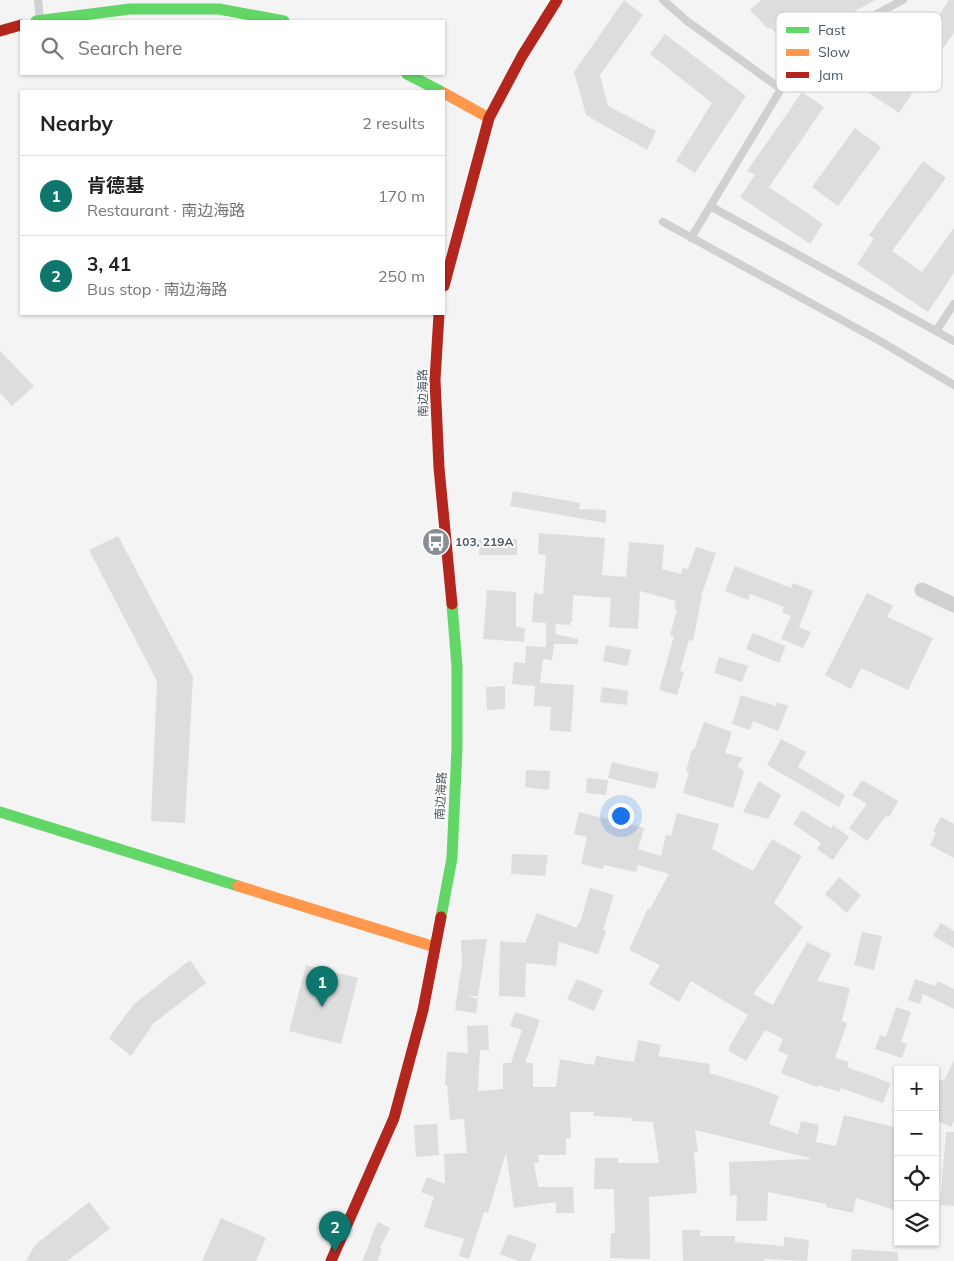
<!DOCTYPE html>
<meta charset="utf-8">
<style>
:root{--surface:#fff;--page:#f2f2f2;--text:#222;--muted:#767676;--line:#e0e0e0;--accent:#0f766e}
body{margin:0;font-family:Mulish,"Noto Sans SC",sans-serif;background:var(--page);color:var(--text)}
.controls{position:absolute;right:15px;bottom:15px;display:grid;overflow:hidden;border-radius:0px;box-shadow:0 1px 4px #0004}
.controls button{width:45px;height:45px;display:grid;place-items:center;padding:0;border:0;border-bottom:1px solid var(--line);background:var(--surface);color:var(--text);font:25px sans-serif}
.you{position:absolute;left:620px;top:815px;width:18px;height:18px;margin:-12px;border:4px solid #fff;border-radius:50%;background:#1a73e8;box-shadow:0 0 0 8px #1a73e833}
.badge{display:grid;place-items:center;width:32px;height:32px;border-radius:50%;background:var(--accent);color:#fff;font-size:16px;font-weight:700}
.pin{position:absolute;translate:-50% -41px;filter:drop-shadow(0 1px 2px #0008)}
.pin::after{content:'';position:absolute;top:26px;width:18px;height:15px;background:inherit;clip-path:polygon(0 0,100% 0,50% 100%)}
.list{margin:0;padding:0;list-style:none}
h2{display:flex;justify-content:space-between;align-items:center;height:65px;margin:0;padding:0 20px;font-size:21px}
h2 small{font-size:16px;font-weight:400;color:var(--muted)}
.list li{display:grid;grid-template-columns:32px 1fr auto;gap:15px;align-items:center;box-sizing:border-box;height:80px;padding:0 20px;border-top:1px solid var(--line)}
.list b{display:block;font-size:19px;white-space:nowrap}
.list p{margin:0;font-size:16px;white-space:nowrap;color:var(--muted)}
.list em{font-size:16px;font-style:normal;color:var(--muted)}
.icon{flex:none;width:28px;height:28px;fill:none;stroke:currentColor;stroke-width:2;stroke-linecap:round;stroke-linejoin:round}
.map{position:relative;flex:none;width:954px;height:1261px;overflow:hidden}
.search{position:absolute;background:var(--surface);box-shadow:0 1px 4px #0004;left:20px;top:20px;width:425px;height:55px;display:flex;align-items:center;gap:12px;box-sizing:border-box;padding:0 18px;border-radius:0px;color:var(--muted);font-size:19px}
.panel{position:absolute;background:var(--surface);box-shadow:0 1px 4px #0004;left:20px;top:90px;width:425px;height:225px;border-radius:0px}
.map>svg:first-child{display:block}
.building{fill:#ddddde}
.lines{fill:none;stroke-linecap:round;stroke-linejoin:round}
.lane{stroke:#ced0d2;stroke-width:8}
.street{stroke:#ced0d2;stroke-width:15}
.fast{stroke:#63d668;stroke-width:11}
.slow{stroke:#ff974d;stroke-width:11}
.jam{stroke:#b3261e;stroke-width:11}
.labels{text-anchor:middle;stroke-width:4;stroke-linejoin:round;paint-order:stroke}
.street-label{font-size:12px;fill:#4a5661;stroke:#fff}
.poi-label{font-size:12px;font-weight:bold;fill:#4a5661;stroke:#fff;text-anchor:start}
.key{fill:#fff;stroke:#c9ccd0;stroke-width:1}
.key-label{font-size:14px;fill:#4a5661}
</style>
<div class="map">
<svg width="954" height="1261" viewBox="0 0 954 1261">
<rect width="100%" height="100%" fill="#f4f4f4"/>
<path class="building" d="M624,0L643,15L600,75L608,106L656,131L647,150L586,115L574,72Z
M761,0H875L837,21L839,23L798,59L770,27L768,29L750,10Z
M949,0H954V33L925,74L906,62Z
M665,34L746,96L695,173L676,161L712,103L650,54Z
M853,52L913,92L899,113L839,73Z
M802,92L824,107L769,187L823,224L810,244L740,197L755,175L747,171Z
M855,128L881,147L838,206L812,187Z
M923,161L946,178L892,251L922,272L954,228V273L928,312L857,264L874,239L869,235Z
M0,351L34,386L12,406L0,393Z
M513,491L580,503L579,509L606,510V523L510,506Z
M539,533L605,538L602,575L626,577L629,542L664,545L662,569L681,574L683,568L688,569L696,547L716,553L701,596H702L693,641L689,640L680,671L684,672L677,695L659,690L674,636L670,635L677,609H674L676,601L640,591L638,629L609,627L611,598L573,595L572,622H570V625L556,624L555,634L578,639V644H554L552,660L543,659L540,683L574,685L571,732L550,730L551,707L534,706L535,686L512,684L514,662L525,663L526,646L546,647V623L532,622L534,593L543,594L546,555L538,554Z
M118,536L193,677L185,823L151,821L157,681L89,550Z
M479,539H517V555H479Z
M735,566L791,588L793,583L813,591L799,627L811,632L803,648L781,639L791,616L782,612L784,607L750,594L748,600L725,591Z
M487,590L516,592V627L525,628L524,642L483,639Z
M867,593L893,606L887,617L933,638L908,690L861,668L851,689L825,675Z
M753,633L786,646L779,663L746,649Z
M606,645L631,650L627,666L603,661Z
M719,657L748,666L742,682L714,673Z
M505,686V709L487,710L486,687Z
M602,687L628,691L627,705L600,702Z
M741,695L776,706L777,702L788,706L778,731L753,721L750,730L732,724Z
M704,722L732,732L725,753L743,758L737,766L744,771L733,808L683,793L689,772L686,771L692,749L694,750Z
M781,739L806,752L798,767L845,795L839,807L767,765Z
M612,762L659,773L655,789L608,778Z
M526,770L550,771L549,790L525,787Z
M587,778L608,780L606,795L586,793Z
M862,780L898,801L889,817L886,816L867,841L849,828L867,804L852,795Z
M759,781L781,795L768,819L743,812Z
M802,810L831,828L833,825L849,837L833,860L817,849L821,843L793,824Z
M579,812L644,828L638,849L661,856L666,835L671,836L677,813L719,824L712,849L753,871L772,839L802,856L774,903L803,927L753,994L773,1005L807,942L831,954L817,981L850,988L842,1021L847,1023L835,1058L849,1062L847,1067L891,1083L883,1103L841,1088L839,1092L818,1085L817,1087L781,1073L788,1055L778,1051L783,1039L765,1030L746,1061L729,1051V1047L748,1015L691,981L679,1002L649,984L660,965L629,950L648,908L650,909L669,874L638,865L636,872L604,865L603,869L581,864L587,837L574,834Z
M941,817L954,824V858L930,845L936,833L933,831Z
M512,854L548,855L545,876L511,874Z
M839,877L861,895L847,913L825,894Z
M590,888L614,895L603,930L606,931L598,954L559,942L556,966L526,963L525,997L499,996L500,941L525,943L537,913L577,928L578,923H580Z
M941,923L954,931V948L933,936Z
M862,932L882,936L874,970L854,965Z
M487,939L478,996H467L478,999L476,1013L455,1010L462,963L461,940Z
M190,960L206,983L154,1023L131,1056L109,1038L133,1005Z
M306,965L358,978L341,1044L289,1031Z
M577,979L603,990L594,1011L567,999Z
M915,979L935,986L938,981L954,989V1009L923,994L920,1004L908,1000Z
M896,1007L911,1012L901,1042L907,1044L902,1058L875,1049L880,1035L886,1037Z
M515,1012L540,1020L525,1063H533V1087H556L560,1059L594,1065L596,1056L634,1062L638,1040L661,1045L658,1056L710,1064L709,1073L749,1085L779,1096L769,1124L798,1134L801,1121L819,1125L816,1142L836,1146L844,1115L898,1128V1211L856,1198L853,1213L826,1207V1204L768,1192L767,1221H736L737,1195L730,1196L729,1162L810,1159V1158L695,1130L698,1152H694L697,1193L649,1197L650,1259L610,1258L611,1233H615L614,1189H594L595,1158H618V1163H659L653,1122L631,1121L632,1118L593,1116L594,1112H570L571,1138H566V1155H538L539,1163H534L538,1187H573L574,1213H556V1202L514,1208L506,1153L488,1213L484,1212L469,1259L459,1256L464,1239L424,1227L434,1197L421,1192L427,1177L445,1184L444,1154L467,1153L464,1119L450,1120L447,1085H445L447,1052L468,1053L467,1026L488,1025L489,1050H480L478,1091L503,1089V1063H511L522,1030L510,1026Z
M954,1060V1120L951,1127L935,1120V1085L938,1079L944,1081Z
M437,1124L439,1155L416,1157L414,1125Z
M946,1132H954V1206L940,1205Z
M89,1202L110,1229L67,1261H26L35,1245Z
M221,1218L266,1238L256,1261H202Z
M378,1222L390,1228L380,1248L382,1249L377,1261H362L371,1240L370,1239Z
M682,1230H700V1236H735V1242L784,1246V1237L809,1240L807,1261L764,1259V1261H683Z
M508,1234L537,1244L530,1261H519L500,1254Z
M852,1249L898,1252V1261H851Z"/>
<g class="lines">
<path class="lane" d="M38,0L40,18
M663,0L687,21L781,89L691,238
M781,89L871,17L903,0
M710,206L954,341
M663,222L880,341L954,385
M936,331L954,304"/>
<path class="street" d="M922,590L954,605"/>
<path class="fast" d="M36,21L130,9H219L284,21
M407,74L440,91
M0,812L238,886
M441,917L452,858L457,748V667L452,604"/>
<path class="slow" d="M444,93L489,118
M238,886L435,947"/>
<path class="jam" d="M0,31L21,25
M444,286L489,118L522,56L557,0
M439,314L435,380L439,468L452,604
M331,1261L394,1118L423,1010L441,917"/>
</g>
<defs>
<g id="bus-disc" transform="scale(1.4375)"><circle r="9.5" fill="#868d94" stroke="#fff"/><path d="M-5-6H5V4H4V6H2V4H-2V6H-4V4H-5ZM-3.5-4V0h7V-4ZM-3.5 1.2v1.5H-2V1.2ZM2 1.2v1.5H3.5V1.2Z" fill="#fff"/></g>
</defs>
<g fill-rule="evenodd">
<use href="#bus-disc" x="436" y="542"/>
</g>
<g class="labels">
<g class="street-label">
<text transform="translate(423 393) rotate(-91)" y="4">南边海路</text>
<text transform="translate(441 796) rotate(-87)" y="4">南边海路</text>
</g>
<g class="poi-label">
<text x="455" y="546">103, 219A</text>
</g>
</g>
<rect x="776" y="12" width="166" height="80" rx="8" class="key"/>
<rect x="786" y="27" width="23" height="6" fill="#63d668"/>
<rect x="786" y="49" width="23" height="7" fill="#ff974d"/>
<rect x="786" y="72" width="23" height="6" fill="#b3261e"/>
<g class="key-label">
<text x="818" y="35">Fast</text>
<text x="818" y="57">Slow</text>
<text x="818" y="80">Jam</text>
</g>
</svg>
<div class="controls">
<button>+</button>
<button>−</button>
<button><svg class="icon" aria-label="locate" viewBox="0 0 24 24"><circle cx="12" cy="12" r="6"/><path d="M12 2v4M12 18v4M2 12h4M18 12h4"/></svg></button>
<button><svg class="icon" aria-label="layers" viewBox="0 0 24 24"><path d="M12 4l9 5-9 5-9-5zM3 14l9 5 9-5"/></svg></button>
</div>
<div class="you"></div>
<div class="pin badge" style="left:322px;top:1007px">1</div>
<div class="pin badge" style="left:335px;top:1252px">2</div>
<div class="search"><svg class="icon" aria-label="search" viewBox="0 0 24 24"><circle cx="10" cy="10" r="6"/><path d="M15 15l6 6"/></svg>Search here</div>
<section class="panel">
<h2>Nearby<small>2 results</small></h2>
<ul class="list">
<li><span class="badge">1</span><div><b>肯德基</b><p>Restaurant · 南边海路</p></div><em>170 m</em></li>
<li><span class="badge">2</span><div><b>3, 41</b><p>Bus stop · 南边海路</p></div><em>250 m</em></li>
</ul>
</section>
</div>
